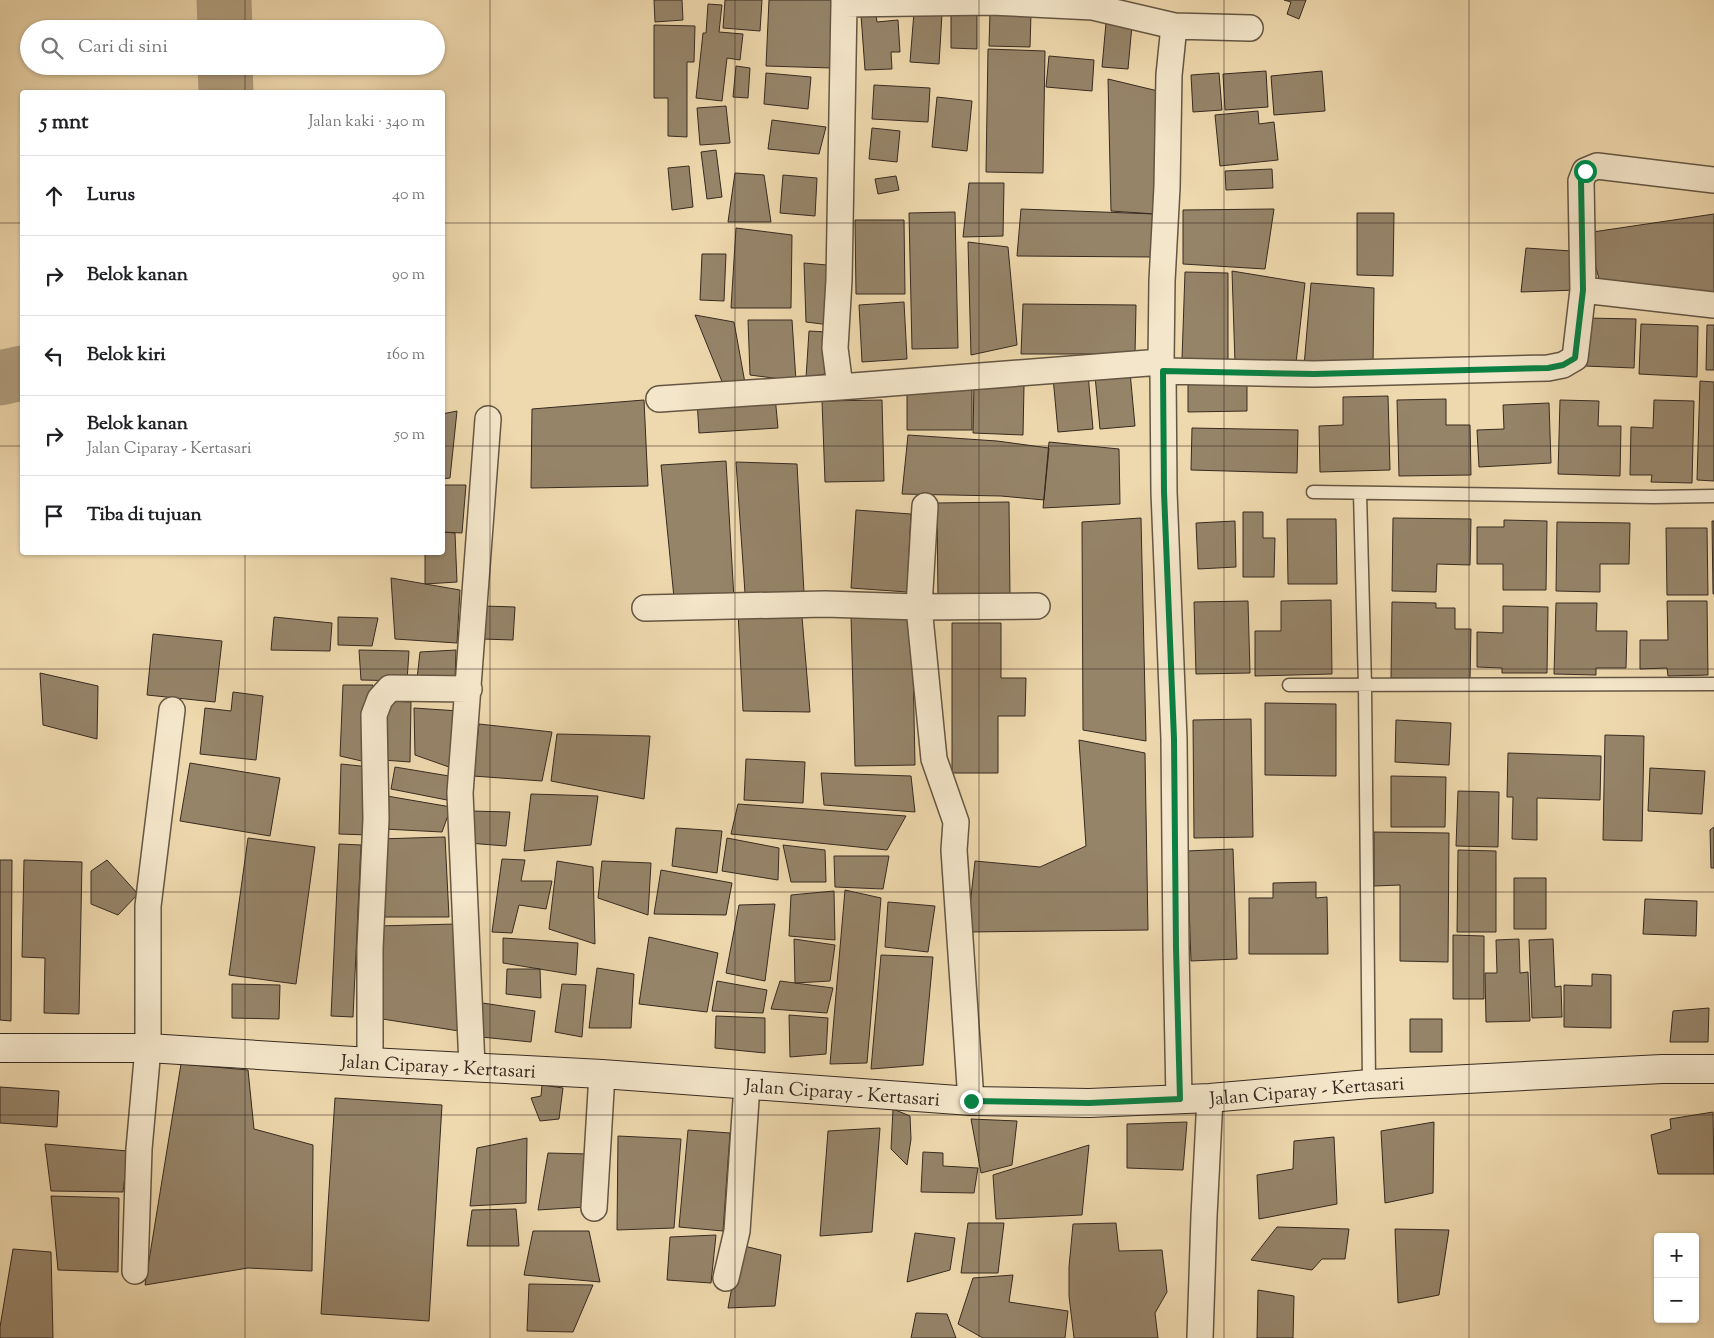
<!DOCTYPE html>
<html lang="id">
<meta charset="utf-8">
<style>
:root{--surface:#fff;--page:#f2f2f2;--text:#202124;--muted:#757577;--line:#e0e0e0}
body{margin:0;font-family:"Sorts Mill Goudy",serif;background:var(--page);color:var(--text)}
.controls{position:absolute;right:15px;bottom:15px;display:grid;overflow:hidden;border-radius:5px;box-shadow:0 1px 4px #0004}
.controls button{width:45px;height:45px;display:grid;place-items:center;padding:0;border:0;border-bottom:1px solid var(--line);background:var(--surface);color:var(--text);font:25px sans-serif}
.stop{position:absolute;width:15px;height:15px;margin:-11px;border:4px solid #0b8043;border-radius:50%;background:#fff}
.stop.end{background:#0b8043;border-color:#fff;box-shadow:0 1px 5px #0008}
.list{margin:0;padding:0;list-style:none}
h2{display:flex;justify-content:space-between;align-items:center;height:65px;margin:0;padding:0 20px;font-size:21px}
h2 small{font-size:16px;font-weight:400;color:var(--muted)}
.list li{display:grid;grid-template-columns:32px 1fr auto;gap:15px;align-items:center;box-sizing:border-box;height:80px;padding:0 20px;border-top:1px solid var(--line)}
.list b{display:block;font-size:19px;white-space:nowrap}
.list p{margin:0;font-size:16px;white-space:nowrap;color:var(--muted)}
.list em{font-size:16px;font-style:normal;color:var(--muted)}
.icon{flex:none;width:28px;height:28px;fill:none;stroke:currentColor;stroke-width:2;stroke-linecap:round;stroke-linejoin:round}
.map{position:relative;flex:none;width:1714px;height:1338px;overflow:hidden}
.search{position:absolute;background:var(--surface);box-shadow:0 1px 4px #0004;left:20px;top:20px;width:425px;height:55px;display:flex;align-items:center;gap:12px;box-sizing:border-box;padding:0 18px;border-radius:28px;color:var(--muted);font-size:19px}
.panel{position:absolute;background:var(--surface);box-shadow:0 1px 4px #0004;left:20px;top:90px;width:425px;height:465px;border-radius:5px}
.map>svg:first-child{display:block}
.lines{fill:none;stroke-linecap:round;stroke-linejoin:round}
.river{stroke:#b09d7d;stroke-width:55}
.building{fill:#968469;stroke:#372a20}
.service-casing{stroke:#655643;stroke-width:15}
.minor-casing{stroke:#655643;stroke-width:28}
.secondary-casing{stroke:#372a20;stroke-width:30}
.service{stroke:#f4e6ca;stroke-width:12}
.minor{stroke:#f4e6ca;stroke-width:25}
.secondary{stroke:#f4e6ca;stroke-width:28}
.route{stroke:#0b8043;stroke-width:6}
.grid{fill:none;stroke:#372a20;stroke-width:1;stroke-opacity:0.55}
.labels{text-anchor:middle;stroke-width:4;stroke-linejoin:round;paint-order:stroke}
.street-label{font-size:19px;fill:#372a20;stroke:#f4e6ca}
</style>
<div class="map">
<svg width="1714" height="1338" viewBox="0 0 1714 1338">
<rect width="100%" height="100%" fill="#eed8ad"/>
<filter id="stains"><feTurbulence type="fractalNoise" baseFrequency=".004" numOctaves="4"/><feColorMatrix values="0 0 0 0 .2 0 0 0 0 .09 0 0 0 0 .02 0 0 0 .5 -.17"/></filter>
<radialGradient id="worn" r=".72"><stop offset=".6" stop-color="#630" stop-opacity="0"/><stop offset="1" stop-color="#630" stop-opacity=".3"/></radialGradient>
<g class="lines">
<path class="river" d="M224,0L225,29
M225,66L226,92
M0,378L22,373"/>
</g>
<path class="building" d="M654,0H682L683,20L655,22Z
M725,0H762L760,31L723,28Z
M769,0H835L832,68L766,66Z
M1284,0H1306L1299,19L1287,14L1291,2Z
M708,4L722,5L719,32L743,34L740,60L727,58L722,101L696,98L703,33H706Z
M914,12L942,14L939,64L910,62Z
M990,12L1031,13L1030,47L989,46Z
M876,14L877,22L898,20L900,52H891L892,69L865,70L861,15Z
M951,15H977V49L951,48Z
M1106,23L1132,25L1128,69L1102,67Z
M654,25L695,26L694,62H687V137L668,136V98H654Z
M988,49L1045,51L1043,173L986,172Z
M1049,56L1094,60L1092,91L1046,87Z
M736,66L750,68L748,98L733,97Z
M1266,71L1268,107L1225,110L1223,74Z
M1322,71L1325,111L1274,115L1271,76Z
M766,73L811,77L808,109L764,104Z
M1219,73L1222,110L1193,112L1191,75Z
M1108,79L1158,91L1155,214L1111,211Z
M874,85L930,88L928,122L872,119Z
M937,97L972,101L967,151L932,147Z
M726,106L730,143L700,145L697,108Z
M1258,111L1259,124L1274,122L1278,160L1220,166L1215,115Z
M772,120L826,127L819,154L768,149Z
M872,128L900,131L897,162L869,159Z
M716,150L722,197L707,199L701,152Z
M689,166L693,207L672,210L668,168Z
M1272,169L1273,188L1226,190L1225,171Z
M735,173L764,175L771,222H728Z
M783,175L817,178L815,216L780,213Z
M896,176L899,190L878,194L875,179Z
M969,183H1004L1003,236L963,237Z
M1021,209L1155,214L1153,257L1017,256Z
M1274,209L1265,269L1183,264V210Z
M955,212L958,348L912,349L909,213Z
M1357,213H1394L1393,276L1357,275Z
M1714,214V298L1600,282L1586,233Z
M855,220H904L905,294H856Z
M736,228L792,235L791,308H731Z
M968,242L1008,247L1017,345L971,355Z
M1526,248L1572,251L1577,290L1521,292Z
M702,254H726L724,301L700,300Z
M804,263L827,265L830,325L806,322Z
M1232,271L1305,283L1296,363H1235Z
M1185,272L1228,273V362L1182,359Z
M1311,283L1374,288L1373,365L1304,366Z
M904,302L907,359L862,362L859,305Z
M1023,304L1136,305L1135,354H1021Z
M695,315L734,322L745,383L725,389Z
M1586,318L1636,319L1634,368L1585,366Z
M748,320H792L796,381L750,375Z
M1641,324L1698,326L1697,377L1639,374Z
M1707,325H1714V370H1706Z
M809,331L827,332L829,373L806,378Z
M1130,372L1135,426L1100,429L1095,376Z
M1088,374L1093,429L1058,432L1053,377Z
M1700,381L1714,382V481L1697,480Z
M1188,383H1247V411L1188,412Z
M974,384L1024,385L1023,435L973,433Z
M907,385H972V430H907Z
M775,396L778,428L699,433L697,400Z
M1388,396L1390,470L1320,472L1319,426L1343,425V397Z
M1446,399V425H1470L1471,475L1399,476L1397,400Z
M644,400L648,486L531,488L532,409Z
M882,400L884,481L825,482L822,401Z
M1560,400L1599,401L1598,426H1621L1620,476L1558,474Z
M1654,400L1694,401L1692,483L1651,482L1652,475H1630L1631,427L1653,428Z
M1549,403L1551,463L1479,467L1477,430L1504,429L1503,405Z
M457,411L450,478L442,479V414Z
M1192,428L1298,430L1297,473L1191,470Z
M908,435L997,441L1049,448L1044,500L1001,496L902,494Z
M1049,442L1119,449L1120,504L1043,508Z
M726,461L734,599L674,598L661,465Z
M736,462L797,464L804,593H745Z
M442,485H466L462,533L442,532Z
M1009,502L1010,597L938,599L937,503Z
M856,510L911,514L907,592L851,588Z
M1243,512H1263V538H1275L1274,577H1243Z
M1141,518L1146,741L1083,730L1082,522Z
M1393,518L1471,519L1470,565L1437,564L1436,592L1392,591Z
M1287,519H1336L1337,584H1288Z
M1504,520L1547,521L1546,590H1503V564H1477V527H1504Z
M1235,521L1236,567L1198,569L1196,523Z
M1712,521H1714V594H1713Z
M1557,522L1630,523L1629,564H1600V592L1556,591Z
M1666,528H1707L1708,595H1667Z
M442,532L455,533L457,582L425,584V552H442Z
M391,578L460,590L457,643L395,639Z
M1331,600L1332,674L1255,676V631H1281V601Z
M1248,601L1250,673L1196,674L1194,602Z
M1667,601H1707L1708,675L1668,676L1667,668L1640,669V640H1668Z
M1392,602L1436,603V608H1455V629H1471L1470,679L1391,678Z
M1556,603H1597L1596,631H1627L1626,668H1596V675L1554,674Z
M484,606L515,607L513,640L482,639Z
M1503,606L1548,607L1547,673H1502V668L1477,667V632L1503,633Z
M738,612L802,617L810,712L743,711Z
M912,615L915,765L855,766L851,616Z
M274,617L332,623L330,651L271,650Z
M338,617L378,618L372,646L338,645Z
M952,623H1001V678H1026L1025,716H998V773H952Z
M153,634L222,641L215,702L147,695Z
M359,650L409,651L407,681L361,680Z
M456,650L455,680L417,679L420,652Z
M40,673L98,686L97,739L43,725Z
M343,685H373L366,762L340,756Z
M233,692L263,696L256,760L200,754L205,708L231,711Z
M386,701L411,702L410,762L383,760Z
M1265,703L1336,704V776L1265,775Z
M414,708L459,711L449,767L415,755Z
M1251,719L1253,837L1194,838L1193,720Z
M1396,720L1451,723L1449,765L1395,762Z
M479,724L552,732L542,781L473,776Z
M557,734L650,736L644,799L551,781Z
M1605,735L1644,736L1642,841L1603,840Z
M1079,740L1145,753L1148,930L967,932L975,861L1040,867L1086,846Z
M1508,753L1601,756L1600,800L1537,798V840L1512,839L1513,797H1507Z
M746,759L805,762L803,803L744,800Z
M190,763L280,778L270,836L180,821Z
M341,764L370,767L369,835L339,834Z
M395,767L449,776L447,800L391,789Z
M1650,768L1705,771L1702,814L1648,811Z
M821,773L911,776L915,812L824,805Z
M1391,776L1446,777L1445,827H1391Z
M1458,791L1499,792L1498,847L1456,846Z
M531,794L598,796L591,845L524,851Z
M387,796L451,807L442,832L384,829Z
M738,804L906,816L887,850L731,834Z
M471,811L510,812L506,846L468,843Z
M1714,827V868H1711L1710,830Z
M676,828L722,831L717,873L672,866Z
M1374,832L1449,833L1448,962L1400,961V885L1374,886Z
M445,837L449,917H374L379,839Z
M248,838L315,847L296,984L229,975Z
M727,838L779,848L778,880L722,871Z
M339,844L361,845L353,1017L331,1016Z
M783,845L825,850L826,882H791Z
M1233,849L1237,959L1191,961L1187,851Z
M1458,850L1496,851V932H1457Z
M834,856H889L883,889L835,887Z
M502,859L525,860L521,881H552L546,909L519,905L512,933L492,932Z
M0,860H12L11,1021L0,1020Z
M24,860L82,862L79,1014L44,1013L45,958L22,957Z
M107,860L138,894L118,915L91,904V871Z
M557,861L593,867L595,944L549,929Z
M602,861L651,863L648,915L598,898Z
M661,870L732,883L726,915L654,914Z
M1514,878H1546V929H1514Z
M1316,882V898L1327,897L1328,954H1249V898H1273V883Z
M845,890L881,898L867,1063L830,1064Z
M834,891L835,940L789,936L791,895Z
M1645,899L1697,901L1696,936L1643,934Z
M888,902L935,906L928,952L885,947Z
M775,904L765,981L726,973L739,905Z
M456,924L459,1031L376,1018L377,926Z
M1453,935L1484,936V999H1453Z
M649,937L718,953L707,1012L639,1004Z
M503,938L578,943L576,975L503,963Z
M794,939L835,945L830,981L795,983Z
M1519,939L1520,973L1528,972L1530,1021L1486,1022L1485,973H1497L1496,940Z
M1553,939L1555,987L1561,986L1562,1017L1532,1018L1529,940Z
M881,955L933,957L923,1065L871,1069Z
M597,968L634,974L631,1028H589Z
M507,969H540L541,998L506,994Z
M1592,974L1611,975V1028L1564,1027V985L1592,986Z
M717,981L767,990L763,1013L712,1011Z
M780,981L833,988L827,1013L771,1009Z
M232,984L280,985L279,1019L232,1018Z
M562,984L586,985L582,1037L555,1032Z
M476,1002L535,1011L531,1042L481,1037Z
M1709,1008L1708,1042H1670L1673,1011Z
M789,1015L828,1018L826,1054L790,1057Z
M716,1016L765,1018V1053L715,1048Z
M1410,1019H1442V1052H1410Z
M181,1064L248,1070L254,1129L313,1145L312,1271L248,1268L145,1285Z
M542,1085L563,1088L559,1119L540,1121L531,1098L541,1096Z
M0,1087L59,1091L57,1127L0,1123Z
M335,1098L442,1105L429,1321L321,1314Z
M893,1109L910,1116L911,1139L907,1165L891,1149Z
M1713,1112L1714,1174H1658L1651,1135L1671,1129L1670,1119Z
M971,1119L1017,1121L1012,1165L981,1173Z
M1187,1122L1183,1170L1127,1168V1124Z
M1434,1122L1433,1193L1385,1203L1381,1131Z
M880,1128L872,1232L820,1236L828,1131Z
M688,1130L730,1133L723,1231L679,1227Z
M618,1136L681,1139L674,1228L617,1230Z
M1334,1137L1337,1204L1259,1219L1257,1175L1293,1169L1294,1141Z
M527,1138L526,1203L470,1206L477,1148Z
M45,1144L128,1151L123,1192L51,1191Z
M1089,1145L1082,1215L996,1219L993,1175Z
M923,1152L943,1153V1166L978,1168L974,1193L921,1192Z
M548,1153L589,1154L586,1207L538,1210Z
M51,1196L119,1198L118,1272L58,1270Z
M516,1209L519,1246H467L472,1210Z
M968,1223H1004L998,1273H961Z
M1116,1223L1119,1251L1162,1250L1167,1292L1155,1313L1158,1338H1074L1069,1296V1267L1073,1224Z
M1277,1227L1349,1229L1345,1259H1322L1312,1270L1251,1260Z
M1395,1229L1449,1230L1439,1295L1398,1303Z
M533,1231H589L600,1282L524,1275Z
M915,1233L955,1238L950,1270L907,1282Z
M716,1235L711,1283L667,1280L670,1237Z
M740,1245L781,1255L775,1306L728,1308Z
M13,1249L51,1252L53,1338H0V1327Z
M1013,1275L1009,1302L1068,1311L1065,1338H983L958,1324L973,1278Z
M529,1284L593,1285L573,1332L527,1331Z
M1258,1290L1294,1296L1293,1338H1257Z
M916,1313L947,1314L956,1338H911Z"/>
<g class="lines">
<g class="service-casing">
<path id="service" d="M1313,492L1654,497L1714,496
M1360,493L1365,686L1369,1084
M1289,685L1714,684"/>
</g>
<g class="minor-casing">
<path id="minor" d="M844,0V4L991,2L1093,7L1174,26L1250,28
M1174,26L1169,75L1167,187L1162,281L1161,362L1163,371L1164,492L1174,739L1176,948L1179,1099
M1583,290L1714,305
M1163,371L1314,374L1548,368L1563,365L1575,358L1583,290L1581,181L1585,171L1597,166L1714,180
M840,387L835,348L839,280L844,4
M659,399L840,387L1161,362
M925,506L919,607L934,759L956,822L954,850L971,1101
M645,608L825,604L919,607L1037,606
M370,1062V948L376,819L374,715L380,699L390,688L469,689
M472,1066L460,793L488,419
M594,1208L602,1074
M135,1271L139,1149L148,1048V906L172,710
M726,1278L737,1231L747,1085
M1200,1338L1204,1216L1210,1098"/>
</g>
<g class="secondary-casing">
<g id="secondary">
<path id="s1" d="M0,1048H148L370,1062L602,1074L971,1101L1089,1103L1210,1098L1369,1084L1662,1069H1714"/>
</g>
</g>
<use href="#service" class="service"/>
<use href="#minor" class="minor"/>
<use href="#secondary" class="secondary"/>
</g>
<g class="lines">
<path class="route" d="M971,1101L1089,1103L1180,1099L1176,948L1174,739L1164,492L1163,371L1314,374L1548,368L1563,365L1575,358L1583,290L1581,181L1585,171"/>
</g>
<path class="grid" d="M245,0V29M490,0V1338M735,0V1338M979,0V1338M1224,0V1338M1469,0V1338M245,66V92M0,223H22M442,223H1714M0,446H22M442,446H1714M245,552V1338M0,669H1714M0,892H1714M0,1115H1714"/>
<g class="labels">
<g class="street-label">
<text dy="7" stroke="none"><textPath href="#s1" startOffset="439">Jalan Ciparay - Kertasari</textPath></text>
<text dy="7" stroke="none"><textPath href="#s1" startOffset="1309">Jalan Ciparay - Kertasari</textPath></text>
<text dy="7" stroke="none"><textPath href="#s1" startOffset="844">Jalan Ciparay - Kertasari</textPath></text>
</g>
</g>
<rect width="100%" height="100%" filter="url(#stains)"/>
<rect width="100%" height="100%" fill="url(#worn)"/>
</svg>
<div class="controls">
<button>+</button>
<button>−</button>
</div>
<div class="stop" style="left:1585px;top:171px"></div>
<div class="stop end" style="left:971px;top:1101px"></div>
<div class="search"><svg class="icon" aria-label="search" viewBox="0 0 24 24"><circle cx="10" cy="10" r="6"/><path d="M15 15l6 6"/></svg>Cari di sini</div>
<section class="panel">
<h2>5 mnt<small>Jalan kaki · 340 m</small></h2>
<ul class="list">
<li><svg class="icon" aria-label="ahead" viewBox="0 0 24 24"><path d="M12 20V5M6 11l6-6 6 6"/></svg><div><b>Lurus</b></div><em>40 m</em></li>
<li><svg class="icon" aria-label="right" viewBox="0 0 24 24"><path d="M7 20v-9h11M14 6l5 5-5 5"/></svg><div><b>Belok kanan</b></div><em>90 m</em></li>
<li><svg class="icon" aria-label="left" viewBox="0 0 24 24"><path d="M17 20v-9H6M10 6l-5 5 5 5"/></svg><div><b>Belok kiri</b></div><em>160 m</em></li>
<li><svg class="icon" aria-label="right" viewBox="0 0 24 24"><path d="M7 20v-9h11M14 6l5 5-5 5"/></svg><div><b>Belok kanan</b><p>Jalan Ciparay - Kertasari</p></div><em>50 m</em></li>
<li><svg class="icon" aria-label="arrive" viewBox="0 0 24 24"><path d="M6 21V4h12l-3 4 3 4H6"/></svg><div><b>Tiba di tujuan</b></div></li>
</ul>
</section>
</div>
